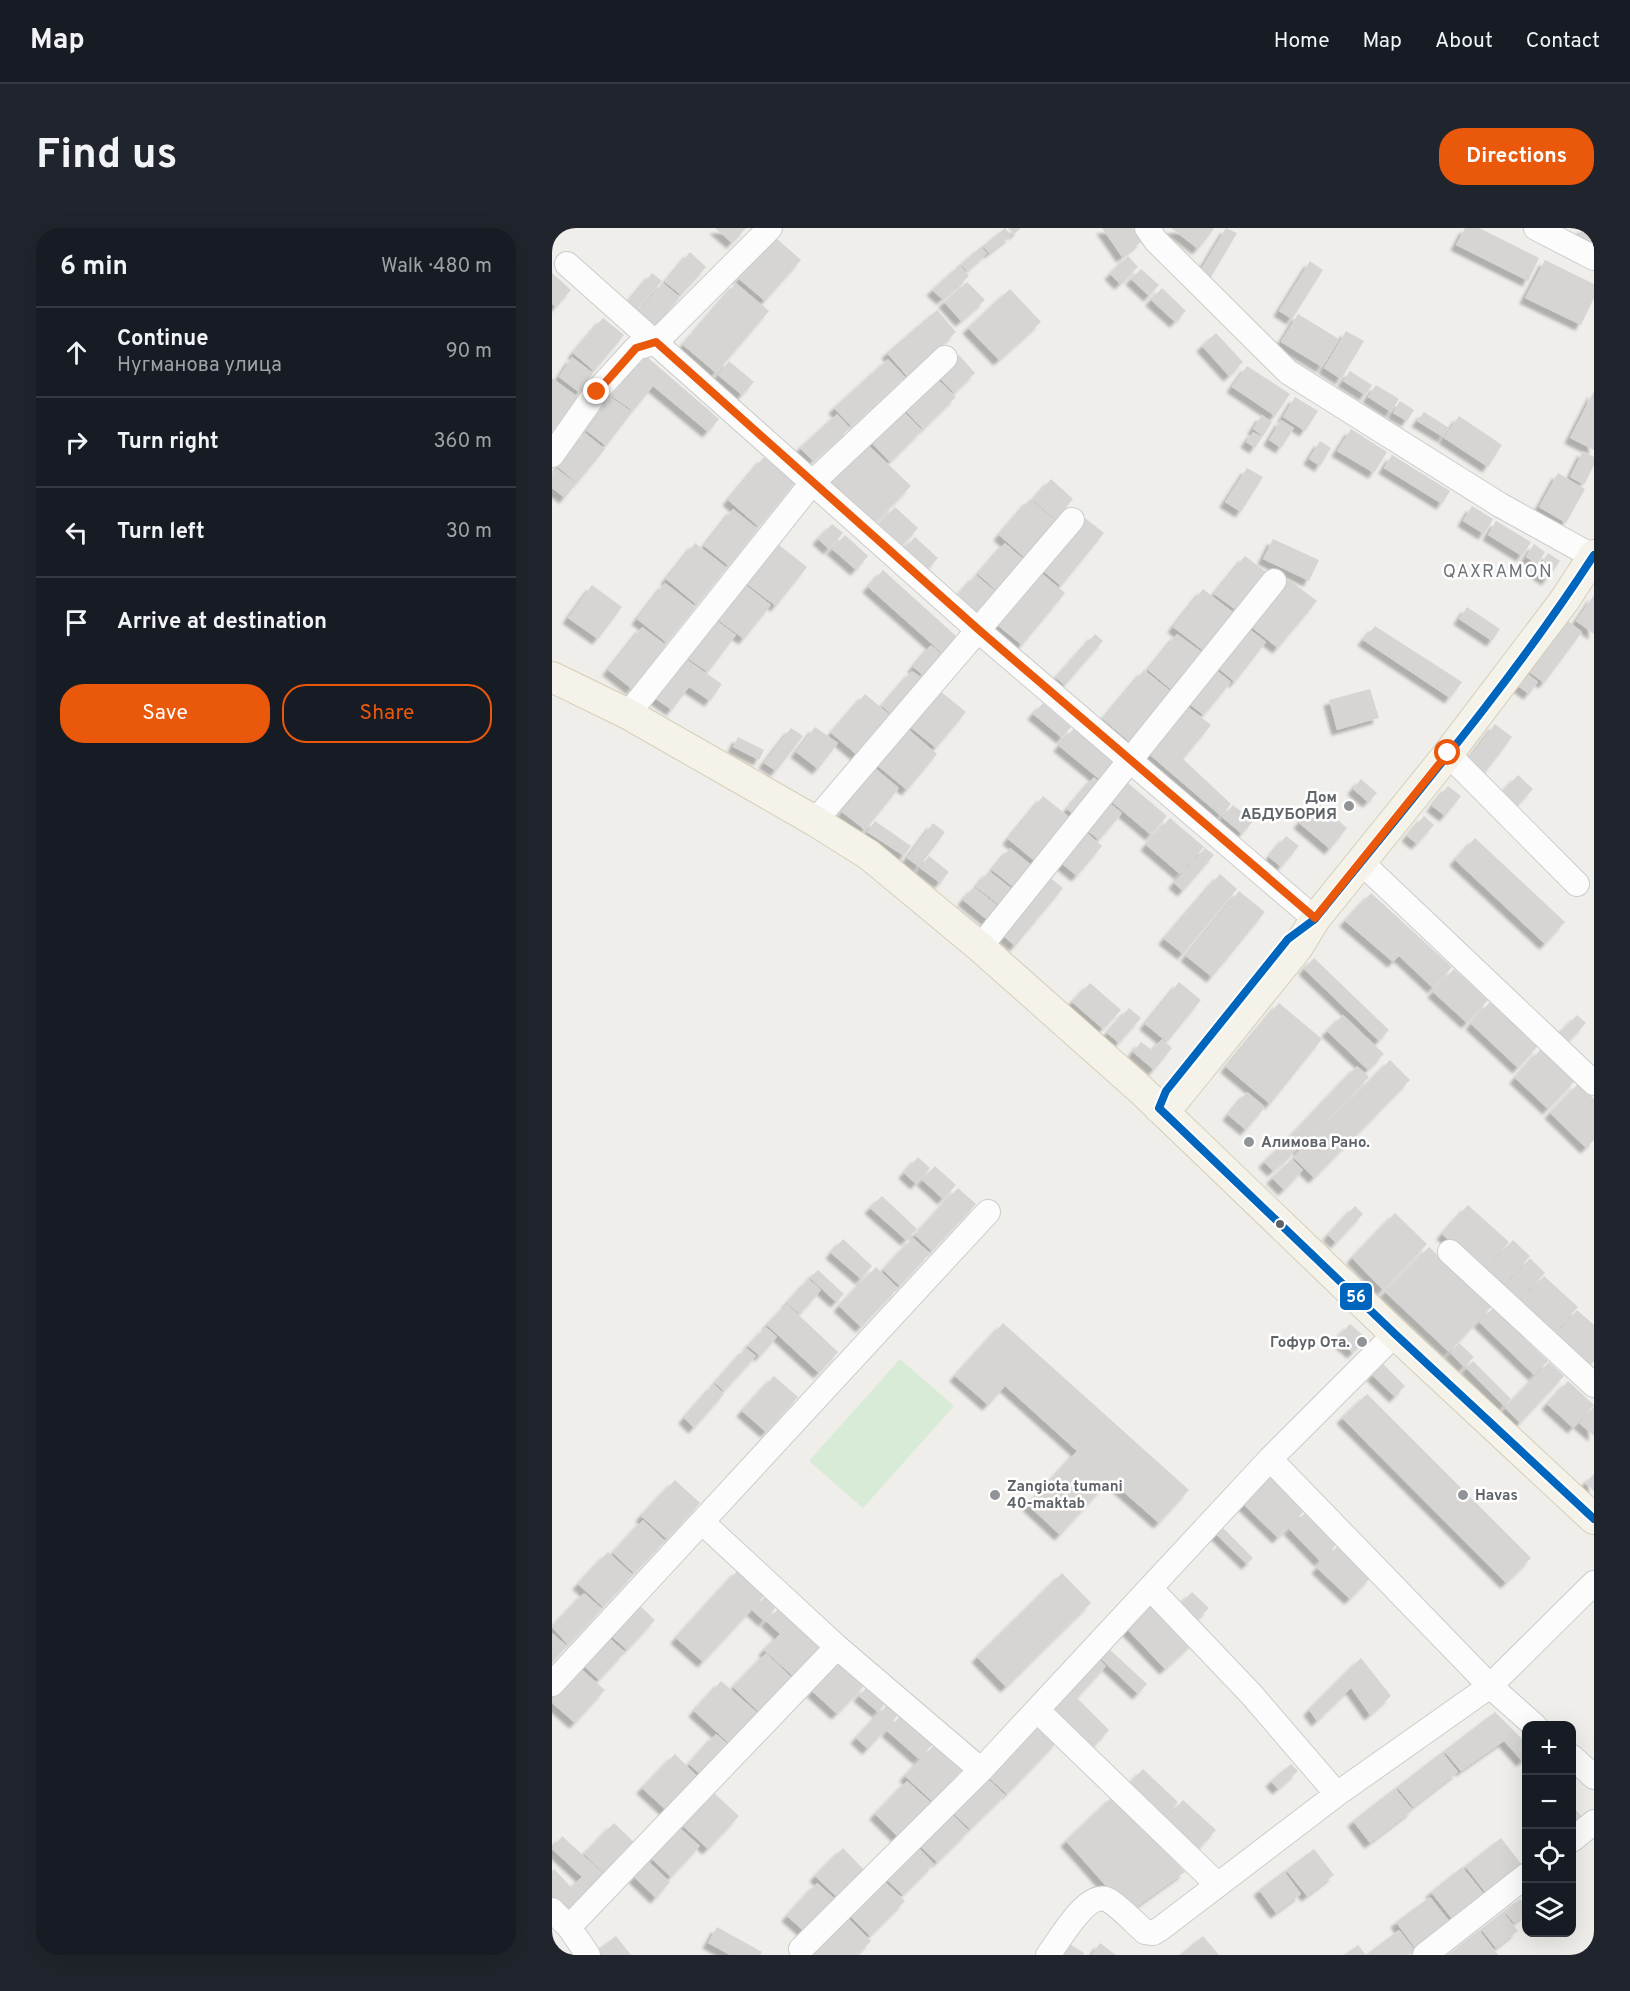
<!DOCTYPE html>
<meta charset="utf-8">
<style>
:root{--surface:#171b24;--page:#20242c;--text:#f1f3f6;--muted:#9ea1a6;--line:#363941;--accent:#ea580c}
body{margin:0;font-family:Overpass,sans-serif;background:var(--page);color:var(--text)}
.controls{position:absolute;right:18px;bottom:18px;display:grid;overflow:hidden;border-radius:12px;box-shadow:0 6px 24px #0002}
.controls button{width:54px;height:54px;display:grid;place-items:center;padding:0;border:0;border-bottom:2px solid var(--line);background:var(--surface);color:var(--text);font:30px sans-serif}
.stop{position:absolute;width:18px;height:18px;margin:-14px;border:4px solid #ea580c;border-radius:50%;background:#fff}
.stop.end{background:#ea580c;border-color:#fff;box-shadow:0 2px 6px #0008}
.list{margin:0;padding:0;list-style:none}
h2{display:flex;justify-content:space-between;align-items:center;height:78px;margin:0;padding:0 24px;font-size:26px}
h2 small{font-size:20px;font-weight:400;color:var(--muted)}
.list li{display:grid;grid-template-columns:39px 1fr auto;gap:18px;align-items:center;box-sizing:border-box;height:90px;padding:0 24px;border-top:2px solid var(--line)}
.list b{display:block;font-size:22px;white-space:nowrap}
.list p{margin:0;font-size:20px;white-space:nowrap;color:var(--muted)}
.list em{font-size:20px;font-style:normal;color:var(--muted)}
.actions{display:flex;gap:12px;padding:18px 24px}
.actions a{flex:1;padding:14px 0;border:2px solid var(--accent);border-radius:24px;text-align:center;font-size:21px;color:var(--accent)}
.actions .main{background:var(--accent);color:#fff}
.icon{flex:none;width:33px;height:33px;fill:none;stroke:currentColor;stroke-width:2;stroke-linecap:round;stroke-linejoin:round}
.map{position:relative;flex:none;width:1042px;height:1727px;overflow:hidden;border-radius:24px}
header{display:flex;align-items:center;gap:36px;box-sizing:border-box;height:84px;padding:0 30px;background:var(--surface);border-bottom:2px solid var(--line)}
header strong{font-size:28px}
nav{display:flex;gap:33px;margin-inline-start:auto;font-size:21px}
.intro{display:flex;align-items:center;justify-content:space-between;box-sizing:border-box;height:144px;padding:0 36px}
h1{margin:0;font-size:42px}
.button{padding:15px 27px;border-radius:24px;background:var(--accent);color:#fff;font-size:21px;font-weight:700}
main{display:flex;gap:36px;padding:0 36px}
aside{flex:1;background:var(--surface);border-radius:24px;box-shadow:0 6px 24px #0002}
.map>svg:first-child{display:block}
.green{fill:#d8ebd6}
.building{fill:#d6d5d3;filter:url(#shadow)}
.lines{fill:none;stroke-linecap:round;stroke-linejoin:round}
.minor-casing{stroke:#cbcccc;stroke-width:26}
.major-casing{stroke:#d7ceb8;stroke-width:32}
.minor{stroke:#fdfcfc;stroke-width:24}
.major{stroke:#f4f2e9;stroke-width:30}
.bus-1-casing{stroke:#fff;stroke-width:12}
.bus-1{stroke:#0065bd;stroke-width:8}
.route{stroke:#ea580c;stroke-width:8}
.poi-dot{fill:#919496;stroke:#fff;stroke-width:2}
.bus-dot{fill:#5f6368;stroke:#fff;stroke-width:2}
.labels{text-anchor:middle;stroke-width:5;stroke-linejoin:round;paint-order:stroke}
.poi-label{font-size:15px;font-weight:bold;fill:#5f6368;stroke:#fff;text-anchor:start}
.quarter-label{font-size:18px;letter-spacing:1.5px;fill:#70757a;stroke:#fff}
.line-badge{stroke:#fff;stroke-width:2}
.badge-label{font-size:16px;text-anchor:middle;font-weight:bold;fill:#fff}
</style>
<header>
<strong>Map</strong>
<nav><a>Home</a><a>Map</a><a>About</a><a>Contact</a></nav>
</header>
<div class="intro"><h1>Find us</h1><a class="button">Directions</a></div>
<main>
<aside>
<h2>6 min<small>Walk · 480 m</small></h2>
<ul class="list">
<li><svg class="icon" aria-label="ahead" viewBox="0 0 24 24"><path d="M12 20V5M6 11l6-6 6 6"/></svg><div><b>Continue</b><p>Нугманова улица</p></div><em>90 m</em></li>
<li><svg class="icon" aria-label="right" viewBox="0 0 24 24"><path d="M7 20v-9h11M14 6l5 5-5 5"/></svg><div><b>Turn right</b></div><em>360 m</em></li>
<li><svg class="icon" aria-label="left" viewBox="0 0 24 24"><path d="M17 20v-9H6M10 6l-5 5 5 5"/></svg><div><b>Turn left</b></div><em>30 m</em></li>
<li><svg class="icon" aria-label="arrive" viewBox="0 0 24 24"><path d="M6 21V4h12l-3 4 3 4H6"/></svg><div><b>Arrive at destination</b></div></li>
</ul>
<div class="actions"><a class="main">Save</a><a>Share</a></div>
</aside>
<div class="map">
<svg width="1042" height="1727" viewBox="0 0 1042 1727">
<defs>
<filter id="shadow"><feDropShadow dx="-5.5" dy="5.5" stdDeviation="1.5" flood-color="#0004"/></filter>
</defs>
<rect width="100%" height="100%" fill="#efeeea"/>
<path class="green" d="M348,1131L402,1178L311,1280L257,1233Z"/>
<path class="building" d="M163,0H194L180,15Z
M453,0L459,8L437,25L431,18Z
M456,0H469L462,6Z
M550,0H581L590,13L570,29Z
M619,0H661L662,1L646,21Z
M674,0L685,5L659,49L648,43Z
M913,0H927L987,30L976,53L904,17Z
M1031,0H1042V20L1025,11Z
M224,10L249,32L213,73L187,51Z
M429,19L435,25L415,43L409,36Z
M138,24L154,39L129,67L113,54Z
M576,28L586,39L568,56L558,46Z
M993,32L1042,56V70L1029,97L973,70Z
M758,33L771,42L740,91L727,83Z
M408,37L417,48L390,71L380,62Z
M589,41L607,57L597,68L579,51Z
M0,45L19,62L4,79L0,76Z
M100,45L110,53L85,82L76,74Z
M415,54L433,72L409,93L392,74Z
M111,55L128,69L104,98L87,84Z
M184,55L217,83L164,145L131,117Z
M610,60L634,83L623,94L599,72Z
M458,61L489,94L447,132L416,100Z
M385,82L404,104L355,148L335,125Z
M746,86L787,111L770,139L729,114Z
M51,90L72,107L42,143L21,125Z
M794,103L812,113L789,151L772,140Z
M664,105L691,134L677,148L650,118Z
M407,127L423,145L402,165L385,147Z
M94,128L167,191L156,204L101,158L81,183L61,169Z
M20,129L41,145L28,165L7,149Z
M336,131L353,149L299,198L282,180Z
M177,133L202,154L190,167L166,147Z
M695,138L738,166L723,188L680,159Z
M798,143L820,157L813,167L791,153Z
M383,149L404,169L371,201L351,180Z
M0,150L26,169L0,204Z
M824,157L847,171L839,184L816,169Z
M1042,163V222L1018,210Z
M743,169L766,183L753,203L731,189Z
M60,170L80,184L54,218L35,203Z
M848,173L862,182L855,193L841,185Z
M350,182L370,202L338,234L318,213Z
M872,184L897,200L891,209L865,193Z
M285,186L298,200L261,233L248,220Z
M710,187L720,194L711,208L701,201Z
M907,188L950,217L936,239L892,210Z
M729,192L742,200L729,220L717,212Z
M799,201L835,224L822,245L785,223Z
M701,204L710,209L703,220L694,214Z
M33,205L53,221L25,255L6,239Z
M768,213L779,220L768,238L757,231Z
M315,216L359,258L322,296L278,254Z
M1031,223L1042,229V237L1032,257L1018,249Z
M840,227L898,263L890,276L832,240Z
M212,229L243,255L207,299L176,272Z
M695,240L711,249L689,284L673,274Z
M5,241L24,255L13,270L0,260V247Z
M1006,245L1033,261L1014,295L987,279Z
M499,251L521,271L504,292L481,272Z
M478,271L504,293L472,329L447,307Z
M920,278L941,291L932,306L911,293Z
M343,279L366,300L348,320L325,298Z
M181,281L206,301L177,338L152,318Z
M533,290L552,305L509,358L489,341Z
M944,293L979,314L970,328L936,307Z
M280,296L291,305L277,321L266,311Z
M293,307L316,328L304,342L280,321Z
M363,309L386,330L374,343L351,322Z
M721,311L767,332L757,353L711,331Z
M222,313L255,339L224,378L191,353Z
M143,315L175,340L145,377L114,351Z
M453,315L471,331L445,363L426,346Z
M982,316L993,324L985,336L974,329Z
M996,325L1008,333L995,352L984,344Z
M693,328L714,344L684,382L662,366Z
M331,342L404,408L390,425L316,359Z
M487,343L513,365L470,417L444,396Z
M424,347L444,364L424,386L405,368Z
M736,351L765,373L726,420L698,398Z
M190,354L219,377L192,411L162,389Z
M113,355L144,379L115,415L85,391Z
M40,357L70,379L46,411L16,390Z
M651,361L682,385L652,423L621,399Z
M1042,367V406L1024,393Z
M915,379L948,401L940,413L907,391Z
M161,390L184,407L156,444L132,428Z
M1016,393L1030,404L992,455L977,444Z
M823,398L910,454L898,470L811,412Z
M90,399L114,417L80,461L56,442Z
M696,400L714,414L683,454L666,440Z
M543,406L551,413L513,457L504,450Z
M625,406L651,425L621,463L596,442Z
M379,417L389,426L371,447L361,439Z
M131,429L170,456L158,473L137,459L120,482L101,469Z
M592,442L621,465L579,515L551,491Z
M664,442L679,454L652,487L637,476Z
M360,443L370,450L339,486L330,478Z
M976,446L986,454L977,466L966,458Z
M818,461L827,490L785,502L777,472Z
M388,463L414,484L384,520L358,499Z
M313,466L338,487L305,527L279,505Z
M491,475L519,499L510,510L481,486Z
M635,478L659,497L631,531L679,576L669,588L597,526Z
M943,496L960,509L929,550L913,536Z
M263,499L286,515L266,541L244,524Z
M239,500L251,508L224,543L212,535Z
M522,500L566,538L552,555L507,518Z
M356,501L385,526L355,562L326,538Z
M186,509L212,522L207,532L181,519Z
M324,541L347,560L313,602L290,584Z
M966,547L981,561L960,583L946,569Z
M542,549L551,557L525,589L515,581Z
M809,551L825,565L816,574L801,561Z
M576,555L615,588L599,607L560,574Z
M896,558L909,568L893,588L880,578Z
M491,568L522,593L486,636L456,611Z
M765,574L795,600L778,621L747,595Z
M559,576L570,585L547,612L536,603Z
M681,577L701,593L690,606L670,589Z
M872,588L882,597L865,616L855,608Z
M618,590L652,619L628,646L594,617Z
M323,593L359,618L352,628L315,604Z
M381,595L393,604L367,639L355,630Z
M534,604L550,618L525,648L509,635Z
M734,608L747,618L729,639L717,629Z
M923,610L1013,694L993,716L903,632Z
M458,620L483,640L465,662L440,642Z
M653,620L662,627L631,663L622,655Z
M377,628L397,644L388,655L368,640Z
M437,643L464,664L451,680L424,659Z
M668,646L685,661L631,726L612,711Z
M496,648L511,660L463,718L448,705Z
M422,659L450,681L439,695L411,672Z
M687,663L713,684L660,749L634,728Z
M819,665L900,739L881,760L847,728L841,734L793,693Z
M762,730L837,802L827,813L752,741Z
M902,741L936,772L915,795L881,764Z
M627,754L649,772L615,814L593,796Z
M538,755L569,782L551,801L520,774Z
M938,774L986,818L966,840L919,796Z
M727,775L770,811L718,876L674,839Z
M577,780L589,790L567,815L555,805Z
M791,787L832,826L816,842L775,803Z
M1025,787L1034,795L1015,815L1006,807Z
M610,811L620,820L602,842L581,824L589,814L600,822Z
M989,821L1023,853L996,881L963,850Z
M838,832L858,852L762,950L742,930Z
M805,838L817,849L747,922L736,911Z
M1026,856L1042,871V912L1034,920L998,885Z
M695,864L713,879L694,902L676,887Z
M735,912L744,922L721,943L712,934Z
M366,929L378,940L364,956L352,945Z
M740,931L751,942L732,962L720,950Z
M383,938L404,957L391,971L370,952Z
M406,960L424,976L380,1023L363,1007Z
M330,968L365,1001L354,1012L318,980Z
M916,977L957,1014L931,1042L890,1006Z
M803,978L811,986L784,1015L776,1007Z
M843,985L875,1016L831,1062L800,1030Z
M361,1010L378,1025L348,1058L331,1042Z
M291,1011L320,1038L309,1051L279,1025Z
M961,1012L978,1028L949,1060L932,1043Z
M877,1019L940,1078L897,1124L833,1064Z
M978,1030L993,1045L964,1076L950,1061Z
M324,1039L346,1060L309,1099L287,1078Z
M266,1042L292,1066L284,1074L258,1050Z
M992,1048L1026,1079L1000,1108L965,1077Z
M257,1051L269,1062L248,1086L235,1075Z
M235,1076L286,1124L267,1145L215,1097Z
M941,1080L996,1133L982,1147L927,1094Z
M1025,1082L1042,1097V1133L1036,1140L1001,1109Z
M451,1095L637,1262L607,1295L558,1252L508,1307L476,1277L525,1223L453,1158L436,1177L403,1148Z
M798,1096L814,1110L801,1125L784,1111Z
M214,1099L225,1109L208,1128L196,1118Z
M907,1115L922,1129L912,1139L898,1125Z
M194,1120L204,1128L172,1163L163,1155Z
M921,1133L959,1171L952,1178L914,1140Z
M997,1134L1012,1148L968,1195L953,1180Z
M831,1136L853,1158L843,1169L820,1147Z
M222,1148L246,1169L214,1204L190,1183Z
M1016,1153L1042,1177L1021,1200L995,1176Z
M162,1156L172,1166L142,1200L132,1190Z
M815,1166L979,1330L954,1355L790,1190Z
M1042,1178V1208L1027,1195Z
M1042,1246V1263L1033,1255Z
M717,1248L753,1282L726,1310L690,1275Z
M123,1252L148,1275L115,1311L89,1288Z
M754,1284L786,1315L768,1333L737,1301Z
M91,1292L113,1313L82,1345L61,1325Z
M669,1298L701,1330L695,1336L662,1304Z
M787,1317L820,1348L798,1371L765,1340Z
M56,1324L81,1347L51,1379L26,1356Z
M186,1342L213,1367L151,1434L124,1410Z
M510,1345L539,1375L454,1459L425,1429Z
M640,1364L657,1380L643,1394L627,1377Z
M32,1365L50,1381L16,1417L0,1399Z
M214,1368L225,1378L212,1393L200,1382Z
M603,1369L644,1412L613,1441L572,1398Z
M86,1376L103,1392L75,1422L58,1407Z
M227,1380L270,1420L242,1449L212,1422L228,1406L214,1393Z
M0,1405L15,1418L0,1434Z
M56,1409L73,1424L47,1452L31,1437Z
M554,1418L595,1456L586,1466L545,1427Z
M214,1425L241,1451L208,1485L181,1459Z
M544,1428L554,1438L525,1470L557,1502L540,1521L496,1479Z
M809,1430L839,1468L818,1487L799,1460L765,1493L757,1482Z
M288,1434L313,1457L285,1486L260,1463Z
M28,1440L53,1462L23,1495L0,1475V1470Z
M169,1453L207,1486L179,1517L142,1483Z
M315,1459L333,1476L326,1484L307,1468Z
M335,1477L346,1487L316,1521L304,1510Z
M943,1484L975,1516V1529L970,1533L952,1513L909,1543L892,1523Z
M348,1488L380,1517L367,1531L335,1503Z
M485,1493L506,1513L455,1566L434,1547Z
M164,1506L178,1518L150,1548L137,1536Z
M381,1518L410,1542L380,1573L353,1548Z
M890,1524L906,1544L861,1579L845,1559Z
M123,1526L148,1551L116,1584L90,1560Z
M739,1536L746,1543L726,1561L719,1553Z
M591,1541L626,1574L611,1591L575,1558Z
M433,1548L453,1567L418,1601L399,1583Z
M355,1553L379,1575L346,1609L323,1586Z
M843,1560L861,1582L818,1615L801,1593Z
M162,1565L187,1588L156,1621L131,1598Z
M561,1568L633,1644L577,1684L514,1613Z
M631,1572L664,1602L646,1622L613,1592Z
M1020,1577L1029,1588L1020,1596Z
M398,1584L417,1603L385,1634L366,1616Z
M62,1595L85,1617L55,1648L32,1626Z
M129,1601L148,1618L119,1649L100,1631Z
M10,1608L55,1649L43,1661L34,1653L42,1662L15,1690L0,1675V1643L2,1641L19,1659L30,1649L0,1621Z
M949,1610L970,1637L934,1665L913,1638Z
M365,1618L382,1636L351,1667L333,1650Z
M291,1620L312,1642L285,1669L263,1648Z
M762,1621L782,1647L755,1668L734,1642Z
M97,1634L118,1654L104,1670L82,1649Z
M910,1639L932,1666L901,1692L879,1664Z
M732,1643L749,1666L724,1685L707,1662Z
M331,1652L353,1673L318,1708L297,1687Z
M265,1655L283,1671L253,1704L235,1688Z
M878,1669L898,1694L863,1720L844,1694Z
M968,1671L975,1679V1685L962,1695L952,1683Z
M951,1684L966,1703L944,1720L929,1701Z
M295,1689L319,1713L305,1727H260L259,1725Z
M165,1699L210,1724L208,1727H178L156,1715Z
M847,1702L862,1721L854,1727H814Z
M927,1702L946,1727H896Z
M64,1708L79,1727H42L40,1726Z
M651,1708L667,1727H628Z
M548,1715L564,1727H540Z
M518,1716L532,1725L531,1727H510Z
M806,1717L814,1727H792Z"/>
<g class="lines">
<g class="minor-casing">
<path id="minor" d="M595,0L604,13L736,144L948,277L1042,329
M984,0L1042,30
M15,36L427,403L763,691
M0,227L45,163L84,120L104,114L218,0
M76,486L260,255L393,130
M896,526L1025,656
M263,593L520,292
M808,633L1042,855
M428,719L722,353
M898,1024L1042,1157
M718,1231L938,1458L983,1498
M151,1295L285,1419L429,1542
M598,1360L699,1466L785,1566
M0,1456L436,984
M485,1482L666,1657
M1020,1529L1042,1549
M1020,1612L1042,1594
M0,1682L17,1699L36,1727
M17,1699L285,1419
M249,1721L429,1542L718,1231L843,1106
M496,1727C508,1712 536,1659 558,1673C570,1681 582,1694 593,1704L601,1705L608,1701L785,1566L938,1458L1042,1355
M873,1727L975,1647"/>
</g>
<g class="major-casing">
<path id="major" d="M0,449L76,486L263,593L317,627L428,719L588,861L843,1106L1042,1291
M607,880L624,870L746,719L763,691L896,526L1012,373L1042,327"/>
</g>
<use href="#minor" class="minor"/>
<use href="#major" class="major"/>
<g class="bus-1-casing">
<path id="bus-1" d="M1042,327C959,455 859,572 763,691L736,711L614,863L607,880L843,1106L1042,1291"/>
</g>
<use href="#bus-1" class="bus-1"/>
</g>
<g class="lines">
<path class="route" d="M45,164L84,120L104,114L427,402L763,690L896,525"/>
</g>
<g class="poi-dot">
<circle cx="797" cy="578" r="6"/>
<circle cx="697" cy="914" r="6"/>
<circle cx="810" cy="1114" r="6"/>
<circle cx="443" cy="1267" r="6"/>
<circle cx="911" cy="1267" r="6"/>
</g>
<circle class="bus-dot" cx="728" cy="996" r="5"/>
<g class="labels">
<g class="poi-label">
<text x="785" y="574" text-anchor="end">Дом<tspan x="785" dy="17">АБДУБОРИЯ</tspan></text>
<text x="709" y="919">Алимова Рано.</text>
<text x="798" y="1119" text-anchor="end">Гофур Ота.</text>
<text x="455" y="1263">Zangiota tumani<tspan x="455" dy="17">40-maktab</tspan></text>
<text x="923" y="1272">Havas</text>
</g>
<g class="quarter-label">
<text x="946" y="349">QAXRAMON</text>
</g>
</g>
<rect class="line-badge" x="787" y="1054" width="34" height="29" rx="6" fill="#0065bd"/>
<g class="badge-label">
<text x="804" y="1074">56</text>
</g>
</svg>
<div class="controls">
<button>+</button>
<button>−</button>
<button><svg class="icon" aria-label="locate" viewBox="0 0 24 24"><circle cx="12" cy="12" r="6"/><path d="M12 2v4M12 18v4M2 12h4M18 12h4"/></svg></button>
<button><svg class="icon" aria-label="layers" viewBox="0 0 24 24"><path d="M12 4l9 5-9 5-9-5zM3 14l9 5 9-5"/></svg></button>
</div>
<div class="stop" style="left:896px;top:525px"></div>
<div class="stop end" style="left:45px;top:164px"></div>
</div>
</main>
